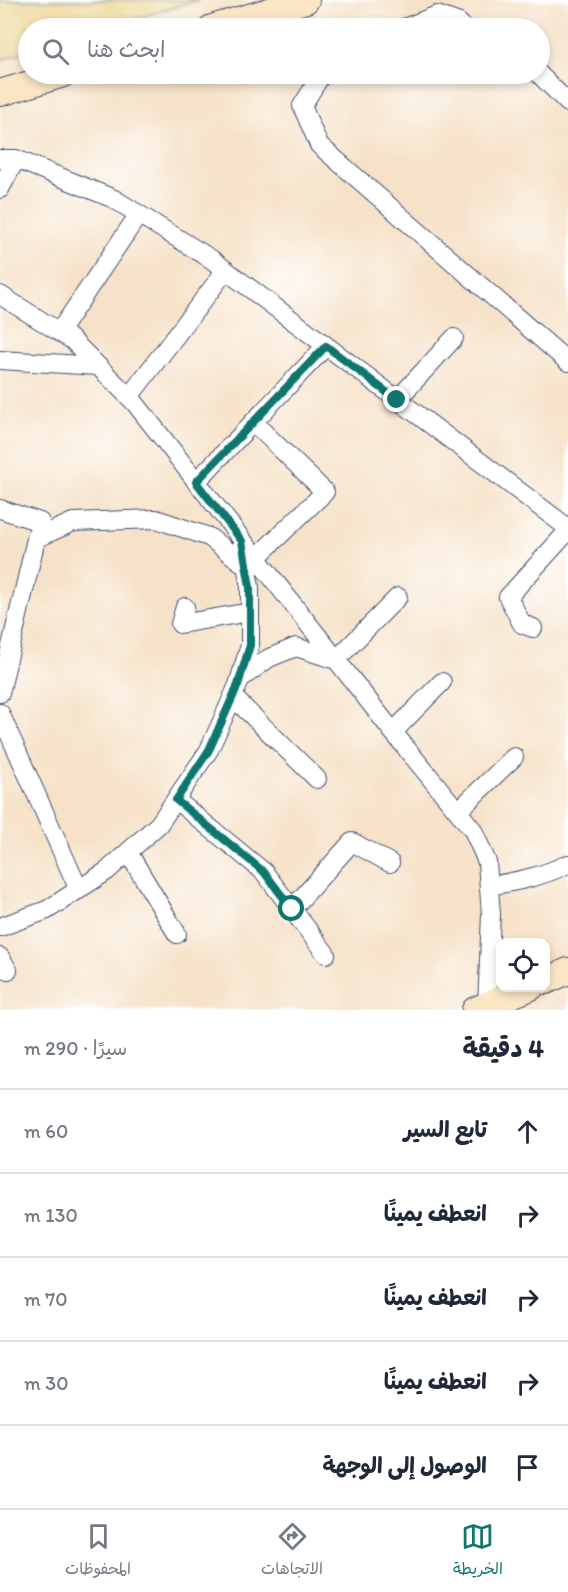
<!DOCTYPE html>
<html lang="ar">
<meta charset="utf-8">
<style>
:root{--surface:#fff;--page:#f6f6f7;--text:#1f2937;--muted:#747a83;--line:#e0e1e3;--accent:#0f766e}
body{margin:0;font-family:Itim,"Playpen Sans Arabic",sans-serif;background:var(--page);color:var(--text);direction:rtl}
.controls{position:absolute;right:18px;bottom:18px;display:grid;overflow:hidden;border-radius:12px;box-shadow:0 3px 9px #0003}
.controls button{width:54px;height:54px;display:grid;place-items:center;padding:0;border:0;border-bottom:2px solid var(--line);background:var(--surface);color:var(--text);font:30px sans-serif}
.stop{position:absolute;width:18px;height:18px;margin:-14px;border:4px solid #0f766e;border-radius:50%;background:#fff}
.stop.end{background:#0f766e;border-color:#fff;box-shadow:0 2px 6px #0008}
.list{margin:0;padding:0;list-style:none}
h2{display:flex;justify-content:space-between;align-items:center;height:78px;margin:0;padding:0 24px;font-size:26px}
h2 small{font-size:20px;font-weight:400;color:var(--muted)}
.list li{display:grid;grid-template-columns:39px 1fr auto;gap:18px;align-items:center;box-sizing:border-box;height:84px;padding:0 24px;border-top:2px solid var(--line)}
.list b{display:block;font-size:22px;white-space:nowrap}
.list em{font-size:20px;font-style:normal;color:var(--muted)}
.icon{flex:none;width:33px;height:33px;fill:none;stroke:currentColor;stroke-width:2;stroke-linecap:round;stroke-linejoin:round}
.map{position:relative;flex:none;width:568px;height:1010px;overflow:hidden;direction:ltr}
.search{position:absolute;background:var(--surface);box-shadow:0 3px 9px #0003;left:18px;right:18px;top:18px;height:66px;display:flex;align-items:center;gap:15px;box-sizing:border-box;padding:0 21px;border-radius:33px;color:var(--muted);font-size:22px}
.sheet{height:498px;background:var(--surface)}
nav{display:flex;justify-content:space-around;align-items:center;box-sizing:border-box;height:84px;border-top:2px solid var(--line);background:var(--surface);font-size:16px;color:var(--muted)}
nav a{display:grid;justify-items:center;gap:3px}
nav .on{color:var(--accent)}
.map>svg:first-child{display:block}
.sand{fill:#eeda9e;stroke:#84847e;stroke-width:1.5}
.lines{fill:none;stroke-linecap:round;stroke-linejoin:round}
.minor-casing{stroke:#3c4a6e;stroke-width:20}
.secondary-casing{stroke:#3c4a6e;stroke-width:28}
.minor{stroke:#fff;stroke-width:18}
.secondary{stroke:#fbe6c4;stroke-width:26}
.route{stroke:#0f766e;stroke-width:8}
</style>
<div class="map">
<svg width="568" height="1010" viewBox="0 0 568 1010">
<rect width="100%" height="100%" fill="#fff"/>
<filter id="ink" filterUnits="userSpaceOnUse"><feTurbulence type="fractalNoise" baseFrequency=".0167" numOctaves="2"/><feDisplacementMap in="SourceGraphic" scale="12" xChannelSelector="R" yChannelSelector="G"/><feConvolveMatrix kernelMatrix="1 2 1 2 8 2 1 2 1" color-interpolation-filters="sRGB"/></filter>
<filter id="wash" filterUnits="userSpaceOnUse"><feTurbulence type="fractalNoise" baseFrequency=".008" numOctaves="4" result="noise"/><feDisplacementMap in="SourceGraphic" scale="24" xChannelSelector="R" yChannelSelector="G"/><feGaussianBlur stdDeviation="1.35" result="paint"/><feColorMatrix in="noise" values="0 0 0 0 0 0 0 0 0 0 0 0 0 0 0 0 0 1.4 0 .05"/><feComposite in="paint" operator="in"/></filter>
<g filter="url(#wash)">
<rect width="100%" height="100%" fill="#f6e2c8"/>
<path class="sand" d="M0,0H199L103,28H28V51L0,60Z"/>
</g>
<g filter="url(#ink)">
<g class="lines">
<g class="minor-casing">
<path id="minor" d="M404,28L437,15L459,23L464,28
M325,74L320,77L302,106L319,145L568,362
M539,74L568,103
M0,159H16L114,199L211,259L568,528
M0,189L16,159
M0,295L72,340L135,403L393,732L473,830L487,862L491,914L487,1006
M59,332L139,214
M0,360L98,366
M129,397L226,270
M397,400L454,338
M253,422L325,492L256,558
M196,482L326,346
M0,509L40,522L0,693
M37,538L73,522L156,519L209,537L246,566
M185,607L180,624L250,612
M533,628L522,624L508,597L568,531
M240,679L269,658L296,647L336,660L398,597
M233,697L317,779
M0,713L79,890
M393,732L442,682
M176,800L264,872L326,954
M458,811L514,757
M128,852L177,934
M489,886C519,881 540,877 568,864
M292,909L352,842L390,863
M0,927L47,910L107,871L159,824L209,750L238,685L250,645V587L242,543
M0,957L8,970"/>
</g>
<g class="secondary-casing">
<path id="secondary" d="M212,28L306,0
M0,93L63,74
M546,981L568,971
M475,1010L531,987"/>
</g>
<use href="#minor" class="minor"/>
<use href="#secondary" class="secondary"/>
</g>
</g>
<g class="lines" filter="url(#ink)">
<path class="route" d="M292,909L264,872L176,800L209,750L238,685L250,645V587L242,541L196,482L326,346L397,400"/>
</g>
</svg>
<div class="controls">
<button><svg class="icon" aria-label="locate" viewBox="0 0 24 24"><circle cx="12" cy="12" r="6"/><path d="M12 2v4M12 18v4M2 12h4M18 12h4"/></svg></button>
</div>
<div class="stop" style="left:292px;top:909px"></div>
<div class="stop end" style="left:397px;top:400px"></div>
<div class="search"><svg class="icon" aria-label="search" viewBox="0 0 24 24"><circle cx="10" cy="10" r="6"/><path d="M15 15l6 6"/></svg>ابحث هنا</div>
</div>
<section class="sheet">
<h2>4 دقيقة<small>سيرًا · 290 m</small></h2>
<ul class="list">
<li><svg class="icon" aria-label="ahead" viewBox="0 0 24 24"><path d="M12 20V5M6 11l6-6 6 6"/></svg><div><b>تابع السير</b></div><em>60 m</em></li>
<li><svg class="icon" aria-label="right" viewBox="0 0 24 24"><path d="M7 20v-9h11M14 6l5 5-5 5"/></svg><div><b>انعطف يمينًا</b></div><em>130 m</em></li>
<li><svg class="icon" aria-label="right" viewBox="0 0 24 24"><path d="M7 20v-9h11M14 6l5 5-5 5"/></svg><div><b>انعطف يمينًا</b></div><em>70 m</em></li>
<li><svg class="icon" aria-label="right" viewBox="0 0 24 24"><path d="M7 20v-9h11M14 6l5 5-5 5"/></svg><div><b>انعطف يمينًا</b></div><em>30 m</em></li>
<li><svg class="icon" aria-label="arrive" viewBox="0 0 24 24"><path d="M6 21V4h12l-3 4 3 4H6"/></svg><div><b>الوصول إلى الوجهة</b></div></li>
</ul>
</section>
<nav>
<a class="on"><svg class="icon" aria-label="map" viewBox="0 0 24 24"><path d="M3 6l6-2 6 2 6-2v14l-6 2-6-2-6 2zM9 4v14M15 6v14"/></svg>الخريطة</a>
<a><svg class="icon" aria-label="directions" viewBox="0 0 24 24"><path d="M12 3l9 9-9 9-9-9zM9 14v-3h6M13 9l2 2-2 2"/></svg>الاتجاهات</a>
<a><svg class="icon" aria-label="saved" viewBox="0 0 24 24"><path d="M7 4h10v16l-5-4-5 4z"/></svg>المحفوظات</a>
</nav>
